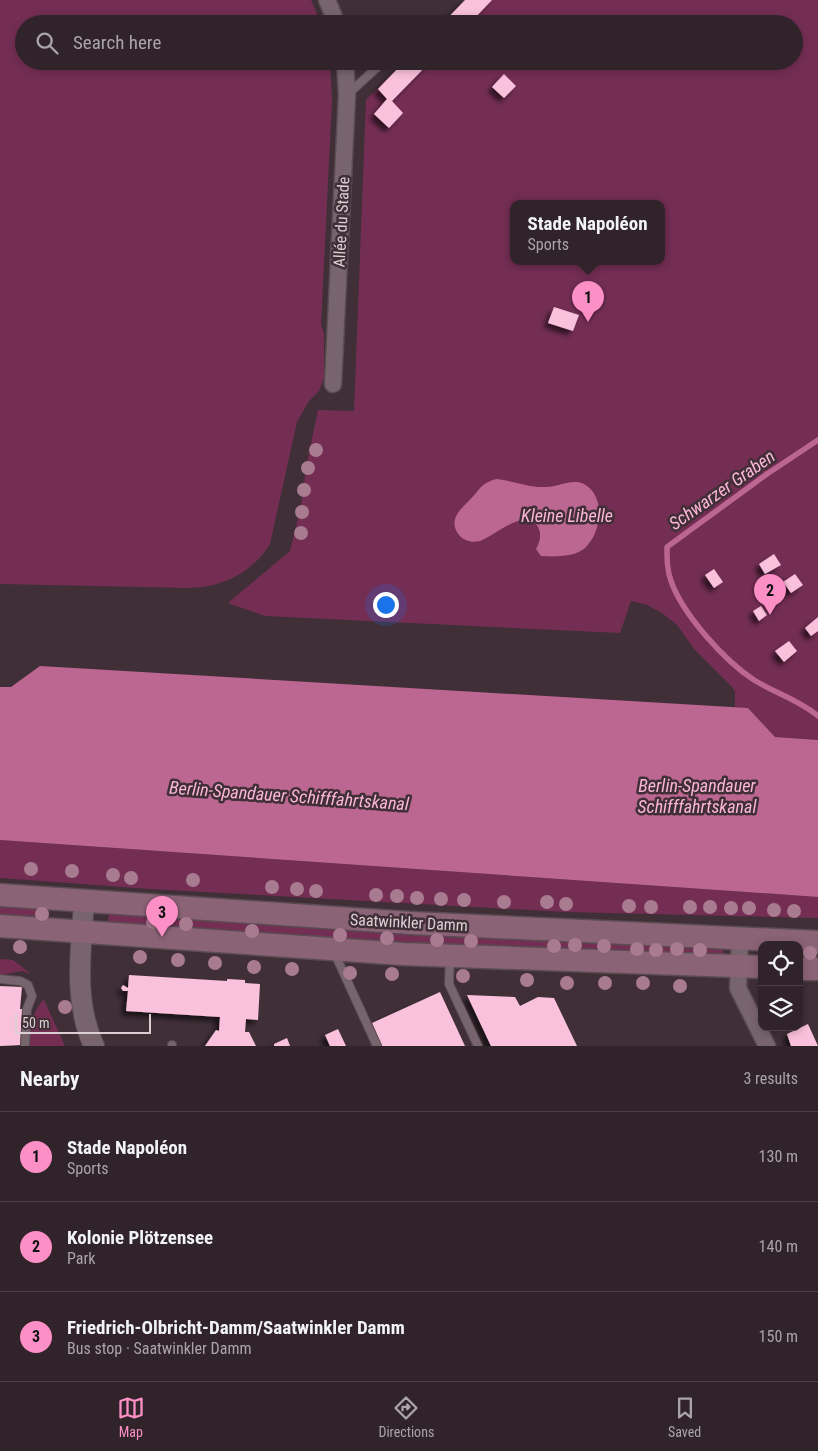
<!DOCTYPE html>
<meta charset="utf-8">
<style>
:root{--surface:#302329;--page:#3c2f35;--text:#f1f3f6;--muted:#a8a4a8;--line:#4b4046;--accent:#fb8fc6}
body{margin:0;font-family:"Roboto Condensed",sans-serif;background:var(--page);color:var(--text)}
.controls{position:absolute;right:15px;bottom:15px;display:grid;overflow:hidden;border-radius:10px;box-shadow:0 2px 8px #0003}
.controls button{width:45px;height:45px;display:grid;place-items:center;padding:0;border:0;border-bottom:1px solid var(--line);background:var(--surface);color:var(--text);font:25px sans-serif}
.scale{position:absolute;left:15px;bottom:12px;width:136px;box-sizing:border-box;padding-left:5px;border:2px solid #dbcfd4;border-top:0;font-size:14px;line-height:18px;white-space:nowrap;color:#dbcfd4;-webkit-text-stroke:4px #402f37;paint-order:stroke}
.you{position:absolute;left:385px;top:604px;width:18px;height:18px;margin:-12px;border:4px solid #fff;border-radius:50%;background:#1a73e8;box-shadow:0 0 0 8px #1a73e833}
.badge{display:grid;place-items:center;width:32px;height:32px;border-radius:50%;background:var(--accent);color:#111;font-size:16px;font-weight:700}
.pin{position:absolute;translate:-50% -41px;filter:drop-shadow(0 1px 2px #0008)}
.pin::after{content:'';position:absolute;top:26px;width:18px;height:15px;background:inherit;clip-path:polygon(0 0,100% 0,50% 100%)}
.popup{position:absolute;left:510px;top:200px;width:155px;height:65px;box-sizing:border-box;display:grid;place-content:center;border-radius:10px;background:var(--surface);filter:drop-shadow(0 1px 4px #0005);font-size:16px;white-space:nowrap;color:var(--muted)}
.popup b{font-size:19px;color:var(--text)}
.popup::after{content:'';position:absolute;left:50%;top:100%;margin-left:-10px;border:10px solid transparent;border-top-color:var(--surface)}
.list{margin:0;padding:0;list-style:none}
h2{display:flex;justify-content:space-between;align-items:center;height:65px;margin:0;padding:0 20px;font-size:21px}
h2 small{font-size:16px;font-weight:400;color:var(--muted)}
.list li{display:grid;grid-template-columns:32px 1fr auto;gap:15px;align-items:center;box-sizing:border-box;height:90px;padding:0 20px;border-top:1px solid var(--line)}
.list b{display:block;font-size:19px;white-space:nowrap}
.list p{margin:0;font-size:16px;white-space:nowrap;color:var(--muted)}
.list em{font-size:16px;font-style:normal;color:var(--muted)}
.icon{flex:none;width:28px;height:28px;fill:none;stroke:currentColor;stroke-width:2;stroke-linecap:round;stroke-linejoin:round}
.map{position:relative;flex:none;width:818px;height:1046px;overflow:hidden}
.search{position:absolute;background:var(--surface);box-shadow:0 2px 8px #0003;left:15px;right:15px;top:15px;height:55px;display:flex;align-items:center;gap:12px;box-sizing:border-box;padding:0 18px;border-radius:28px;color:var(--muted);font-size:19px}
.sheet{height:335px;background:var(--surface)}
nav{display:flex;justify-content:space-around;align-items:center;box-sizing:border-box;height:70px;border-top:1px solid var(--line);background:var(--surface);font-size:14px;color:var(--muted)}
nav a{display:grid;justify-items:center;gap:2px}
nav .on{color:var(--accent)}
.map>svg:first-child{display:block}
.green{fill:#742e54;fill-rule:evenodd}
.water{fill:#bc6692}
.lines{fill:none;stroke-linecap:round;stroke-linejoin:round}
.stream{stroke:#bc6692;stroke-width:5.5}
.building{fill:#fac1dc;filter:url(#shadow)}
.service-casing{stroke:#594b51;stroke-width:10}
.minor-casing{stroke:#594b51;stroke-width:19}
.tertiary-casing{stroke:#594b51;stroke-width:22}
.secondary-casing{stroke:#594b51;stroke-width:25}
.service{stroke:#78646d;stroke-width:8}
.minor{stroke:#78646d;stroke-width:16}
.tertiary{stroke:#78646d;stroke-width:20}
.secondary{stroke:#8b6377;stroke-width:22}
.tree{fill:#a97b91}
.labels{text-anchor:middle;stroke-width:5;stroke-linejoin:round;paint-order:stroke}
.street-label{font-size:16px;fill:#dbcfd4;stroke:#402f37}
.water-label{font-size:18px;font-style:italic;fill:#fcb6d7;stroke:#402f37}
</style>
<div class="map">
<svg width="818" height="1046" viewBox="0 0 818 1046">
<defs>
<filter id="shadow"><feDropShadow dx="-4.5" dy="4.5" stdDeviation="2.5" flood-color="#0009"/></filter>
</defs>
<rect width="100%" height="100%" fill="#402f37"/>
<path class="green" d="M0,0H311L321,23L24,24V61H330L332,101L321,325L324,333V378L319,391L309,401L297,422L270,544C252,573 223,587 190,588L0,584Z
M465,0H818V740L775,737L748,708L735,707V692L732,687L695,650L677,625L662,613L647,605L631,601L620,633L265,616L228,603L290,551L301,507L306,468L318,410L354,411L366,100L405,61H794V24H442ZM514,203H662V261H514Z
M0,840L818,897V918L566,912L150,889L0,878Z
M0,903L49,907L48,921L0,917Z
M110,911L723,943V957L554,952L107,926Z
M0,959L13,960L31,974L22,971L0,975Z
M43,1000H44L65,1046H29C30,1029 31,1014 43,1000Z"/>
<path class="water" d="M497,479C514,481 530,488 546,487C558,487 573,478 584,484C606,496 602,532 585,548C575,557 554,557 541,556L536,549C540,541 542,535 538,527C526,506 493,537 480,541C472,543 464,541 459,535C445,517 467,505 476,493C482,485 487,481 497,479Z
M40,666L748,708L775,737L818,740V897L0,840V687H11Z"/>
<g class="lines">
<path class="stream" d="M818,440L767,474L667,547C667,559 667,570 671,581C683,615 725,661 754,680C775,693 799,700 818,716"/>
</g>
<path class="building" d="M465,0H492L469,24H442Z
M405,61H431L392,101L403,113L389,128L374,114L387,99L378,89Z
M504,74L516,86L504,98L492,87Z
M554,307L579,315L573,331L548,323Z
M774,554L781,565L765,574L759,564Z
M714,569L723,582L714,588L705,575Z
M795,574L803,585L791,593L783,582Z
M761,606L767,615L759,621L753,611Z
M818,617V631L811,636L805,628Z
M789,641L797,651L784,662L775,651Z
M129,975L227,981V979L245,980V983L260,984L258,1020L246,1019L245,1032H249L256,1046H205L216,1030L219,1031L220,1017L126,1011L128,991H123L121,988L123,985L128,988Z
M0,986L22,987L20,1009H23L20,1045L0,1046Z
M440,992L465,1046H382L372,1023Z
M467,995L515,997L520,1006L538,997L554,998L577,1046H491Z
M808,1024L818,1046H791L787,1034Z
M338,1029L346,1046H330L325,1035Z
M287,1038L290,1046H274V1044Z"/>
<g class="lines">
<g class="service-casing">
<path id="service" d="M348,94L384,61
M334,952L377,1046
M450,957L449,984L478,1046
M0,979L20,981L28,985L32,996L27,1009L25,1046
M172,1046V1045"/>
</g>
<g class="minor-casing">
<path id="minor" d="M327,0L337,24
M333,384L347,95L345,61
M740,938L738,988L767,1046"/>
</g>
<g class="tertiary-casing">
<path id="tertiary" d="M84,902C81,950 73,1001 94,1046"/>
</g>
<g class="secondary-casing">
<path id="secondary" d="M0,895L411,923L818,942
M0,926L403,954L762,967
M799,969H818"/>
</g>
<use href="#service" class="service"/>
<use href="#minor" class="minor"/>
<use href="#tertiary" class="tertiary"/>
<use href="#secondary" class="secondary"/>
</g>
<g class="tree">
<circle cx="316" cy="450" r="7"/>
<circle cx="308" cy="468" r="7"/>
<circle cx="304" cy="490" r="7"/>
<circle cx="302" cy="512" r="7"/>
<circle cx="301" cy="533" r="7"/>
<circle cx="31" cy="869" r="7"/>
<circle cx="72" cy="871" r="7"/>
<circle cx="113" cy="875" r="7"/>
<circle cx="131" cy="878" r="7"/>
<circle cx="193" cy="880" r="7"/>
<circle cx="272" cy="887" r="7"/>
<circle cx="297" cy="889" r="7"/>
<circle cx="316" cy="891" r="7"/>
<circle cx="376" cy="895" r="7"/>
<circle cx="397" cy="896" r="7"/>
<circle cx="417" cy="898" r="7"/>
<circle cx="441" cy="899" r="7"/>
<circle cx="464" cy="900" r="7"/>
<circle cx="504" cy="902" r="7"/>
<circle cx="547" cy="902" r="7"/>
<circle cx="566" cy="904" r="7"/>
<circle cx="629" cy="906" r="7"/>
<circle cx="651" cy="907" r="7"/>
<circle cx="690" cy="907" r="7"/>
<circle cx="710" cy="907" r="7"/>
<circle cx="731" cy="908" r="7"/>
<circle cx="749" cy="908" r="7"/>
<circle cx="774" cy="910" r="7"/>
<circle cx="794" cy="911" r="7"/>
<circle cx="42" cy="914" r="7"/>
<circle cx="153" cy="922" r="7"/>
<circle cx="186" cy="924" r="7"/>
<circle cx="252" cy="931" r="7"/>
<circle cx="340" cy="935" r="7"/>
<circle cx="387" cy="938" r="7"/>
<circle cx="437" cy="940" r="7"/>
<circle cx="471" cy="941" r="7"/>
<circle cx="575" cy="945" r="7"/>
<circle cx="554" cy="946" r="7"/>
<circle cx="604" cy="946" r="7"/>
<circle cx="20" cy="947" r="7"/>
<circle cx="637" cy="949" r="7"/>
<circle cx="677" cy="949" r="7"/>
<circle cx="656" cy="950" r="7"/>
<circle cx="700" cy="950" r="7"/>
<circle cx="810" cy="953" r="7"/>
<circle cx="140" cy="957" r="7"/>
<circle cx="178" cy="960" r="7"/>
<circle cx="215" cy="963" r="7"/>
<circle cx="254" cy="967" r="7"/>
<circle cx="292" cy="969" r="7"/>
<circle cx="350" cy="973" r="7"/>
<circle cx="392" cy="974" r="7"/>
<circle cx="463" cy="976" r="7"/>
<circle cx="527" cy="980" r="7"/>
<circle cx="567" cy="983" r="7"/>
<circle cx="605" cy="983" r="7"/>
<circle cx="643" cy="983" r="7"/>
<circle cx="680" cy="986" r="7"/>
<circle cx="65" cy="1007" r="7"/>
</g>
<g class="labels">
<g class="street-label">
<text transform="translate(341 222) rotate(-87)" y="6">Allée du Stade</text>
<text transform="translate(409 922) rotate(3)" y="6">Saatwinkler Damm</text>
</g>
<g class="water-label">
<text transform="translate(722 490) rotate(-35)" y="6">Schwarzer Graben</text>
<text x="567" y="522">Kleine Libelle</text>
<text x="697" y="792">Berlin-Spandauer<tspan x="697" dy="21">Schifffahrtskanal</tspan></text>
<text transform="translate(289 796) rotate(4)" y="6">Berlin-Spandauer Schifffahrtskanal</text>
</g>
</g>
</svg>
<div class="controls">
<button><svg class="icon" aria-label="locate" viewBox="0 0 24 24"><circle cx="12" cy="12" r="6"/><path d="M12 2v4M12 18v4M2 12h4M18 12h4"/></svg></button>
<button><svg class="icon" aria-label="layers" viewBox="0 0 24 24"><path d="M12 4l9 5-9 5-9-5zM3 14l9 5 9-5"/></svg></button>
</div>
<div class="scale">50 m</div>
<div class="you"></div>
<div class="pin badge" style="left:588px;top:322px">1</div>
<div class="popup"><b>Stade Napoléon</b>Sports</div>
<div class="pin badge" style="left:770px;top:615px">2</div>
<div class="pin badge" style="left:162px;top:937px">3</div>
<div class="search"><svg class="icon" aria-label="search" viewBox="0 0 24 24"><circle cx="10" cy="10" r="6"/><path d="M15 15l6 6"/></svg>Search here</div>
</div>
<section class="sheet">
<h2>Nearby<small>3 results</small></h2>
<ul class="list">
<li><span class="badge">1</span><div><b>Stade Napoléon</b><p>Sports</p></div><em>130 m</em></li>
<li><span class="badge">2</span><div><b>Kolonie Plötzensee</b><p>Park</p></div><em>140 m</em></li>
<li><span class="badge">3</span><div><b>Friedrich-Olbricht-Damm/Saatwinkler Damm</b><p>Bus stop · Saatwinkler Damm</p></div><em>150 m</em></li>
</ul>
</section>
<nav>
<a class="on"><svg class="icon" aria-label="map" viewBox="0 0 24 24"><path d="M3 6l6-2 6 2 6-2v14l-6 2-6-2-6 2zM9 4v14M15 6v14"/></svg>Map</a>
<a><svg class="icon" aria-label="directions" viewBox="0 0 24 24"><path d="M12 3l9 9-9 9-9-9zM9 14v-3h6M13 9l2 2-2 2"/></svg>Directions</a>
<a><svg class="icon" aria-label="saved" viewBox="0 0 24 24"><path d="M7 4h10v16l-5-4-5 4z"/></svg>Saved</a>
</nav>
